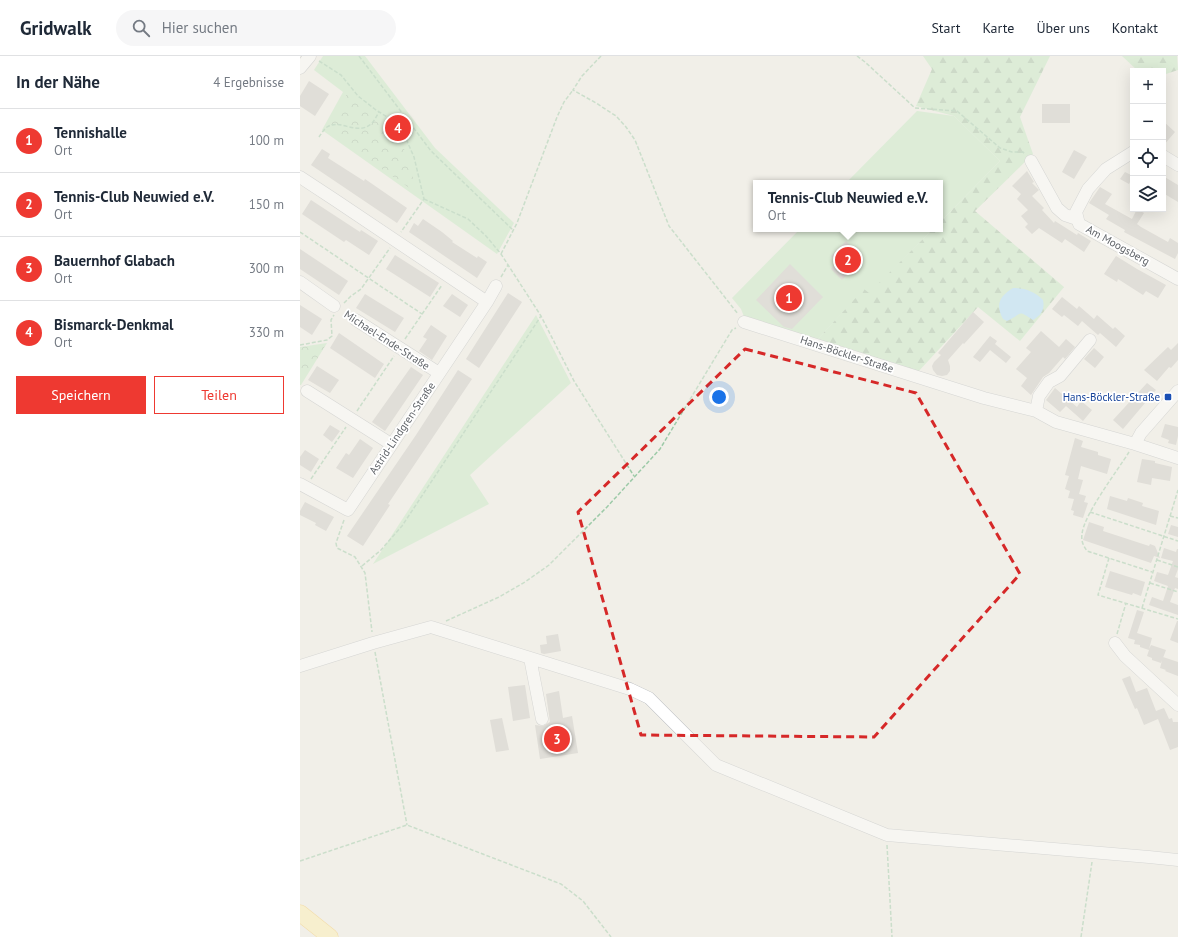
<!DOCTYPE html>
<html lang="de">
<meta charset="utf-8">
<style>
:root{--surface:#fff;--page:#f6f6f7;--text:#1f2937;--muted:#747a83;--line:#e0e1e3;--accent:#ee3931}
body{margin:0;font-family:"PT Sans",sans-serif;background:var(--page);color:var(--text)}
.controls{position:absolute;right:12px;top:12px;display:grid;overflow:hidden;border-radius:0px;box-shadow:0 4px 16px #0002}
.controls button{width:36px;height:36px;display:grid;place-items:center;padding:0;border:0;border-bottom:1px solid var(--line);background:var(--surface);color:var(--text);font:20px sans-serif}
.you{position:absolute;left:419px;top:341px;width:14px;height:14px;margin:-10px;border:3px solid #fff;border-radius:50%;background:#1a73e8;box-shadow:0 0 0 6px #1a73e833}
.badge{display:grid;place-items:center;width:26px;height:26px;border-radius:50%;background:var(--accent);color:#fff;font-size:13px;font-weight:700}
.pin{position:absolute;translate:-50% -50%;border:2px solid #fff;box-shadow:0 1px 4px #0006}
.popup{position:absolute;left:453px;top:124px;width:190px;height:52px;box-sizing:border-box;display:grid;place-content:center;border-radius:0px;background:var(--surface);filter:drop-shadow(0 1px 3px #0005);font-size:13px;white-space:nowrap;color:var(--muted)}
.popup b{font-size:15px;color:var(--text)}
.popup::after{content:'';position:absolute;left:50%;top:100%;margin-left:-8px;border:8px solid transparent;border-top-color:var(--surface)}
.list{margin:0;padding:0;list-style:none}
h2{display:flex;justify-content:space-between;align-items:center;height:52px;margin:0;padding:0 16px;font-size:17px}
h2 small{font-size:13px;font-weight:400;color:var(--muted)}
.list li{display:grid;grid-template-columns:26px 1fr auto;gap:12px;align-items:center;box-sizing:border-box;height:64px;padding:0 16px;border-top:1px solid var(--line)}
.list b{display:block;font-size:15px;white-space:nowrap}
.list p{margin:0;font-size:13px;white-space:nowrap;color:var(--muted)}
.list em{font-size:13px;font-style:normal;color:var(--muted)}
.actions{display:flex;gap:8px;padding:12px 16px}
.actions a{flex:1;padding:9px 0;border:1px solid var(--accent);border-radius:0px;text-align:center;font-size:14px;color:var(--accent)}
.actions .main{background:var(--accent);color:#fff}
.icon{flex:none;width:22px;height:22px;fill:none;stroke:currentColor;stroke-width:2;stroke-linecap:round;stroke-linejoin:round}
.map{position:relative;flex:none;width:878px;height:881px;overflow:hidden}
header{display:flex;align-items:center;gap:24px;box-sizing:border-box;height:56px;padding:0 20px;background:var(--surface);border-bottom:1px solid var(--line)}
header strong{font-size:19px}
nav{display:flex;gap:22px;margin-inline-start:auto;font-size:14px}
.search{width:280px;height:36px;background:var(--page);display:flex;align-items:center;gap:10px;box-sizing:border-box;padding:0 14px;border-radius:22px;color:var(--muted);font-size:15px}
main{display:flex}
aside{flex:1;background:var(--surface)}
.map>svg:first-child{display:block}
.grass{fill:#c5e9c4}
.forest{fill:url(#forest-firs)}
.park{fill:url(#park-crowns)}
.water{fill:#adf}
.building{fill:#ccc9c5}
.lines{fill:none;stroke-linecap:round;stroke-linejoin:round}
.minor-casing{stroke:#b5b8bc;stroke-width:13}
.major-casing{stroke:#f5c55d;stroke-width:17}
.path{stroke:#9dcaa8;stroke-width:1.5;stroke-dasharray:4 2;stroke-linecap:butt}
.minor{stroke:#fff;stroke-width:12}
.major{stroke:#ffefaf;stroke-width:16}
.marked{fill:none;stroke:#d62828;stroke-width:3;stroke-dasharray:8 5;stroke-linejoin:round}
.transit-dot{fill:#1a4fb4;stroke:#fff;stroke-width:1.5}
.labels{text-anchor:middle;stroke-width:3.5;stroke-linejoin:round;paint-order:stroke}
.street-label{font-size:11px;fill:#5f6368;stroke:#fff}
.transit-label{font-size:11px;fill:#164399;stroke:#fff;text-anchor:end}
</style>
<header>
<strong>Gridwalk</strong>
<div class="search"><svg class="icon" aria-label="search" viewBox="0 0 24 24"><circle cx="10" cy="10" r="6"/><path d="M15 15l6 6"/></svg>Hier suchen</div>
<nav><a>Start</a><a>Karte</a><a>Über uns</a><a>Kontakt</a></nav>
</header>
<main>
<aside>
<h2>In der Nähe<small>4 Ergebnisse</small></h2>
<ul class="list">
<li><span class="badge">1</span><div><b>Tennishalle</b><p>Ort</p></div><em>100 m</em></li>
<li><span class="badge">2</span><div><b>Tennis-Club Neuwied e.V.</b><p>Ort</p></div><em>150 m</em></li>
<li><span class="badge">3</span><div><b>Bauernhof Glabach</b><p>Ort</p></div><em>300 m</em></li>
<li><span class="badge">4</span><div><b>Bismarck-Denkmal</b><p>Ort</p></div><em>330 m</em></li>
</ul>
<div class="actions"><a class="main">Speichern</a><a>Teilen</a></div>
</aside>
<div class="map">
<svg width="878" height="881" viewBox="0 0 878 881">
<defs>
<pattern id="forest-firs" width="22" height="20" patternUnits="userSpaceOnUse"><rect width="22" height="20" fill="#c5e9c4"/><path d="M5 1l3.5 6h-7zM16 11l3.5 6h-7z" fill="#a3c0a3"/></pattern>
<pattern id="park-crowns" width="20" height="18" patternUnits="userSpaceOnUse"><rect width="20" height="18" fill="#c5e9c4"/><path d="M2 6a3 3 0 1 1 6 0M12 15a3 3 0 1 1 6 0" fill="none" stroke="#a3c0a3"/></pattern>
</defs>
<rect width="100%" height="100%" fill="#f1efe8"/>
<path class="grass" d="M23,0H65L135,92L214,167L197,198L22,74L43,36L14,14Z
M617,55L654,60L700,105L640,166V127H546Z
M500,173H633L569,238L564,234L516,285L445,263L441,253L432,242Z
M236,259L271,327L170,419L189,448L73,508Z"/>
<path class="forest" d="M623,0H750L720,61L733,98L675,155L764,231L720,285L678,251L617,317L516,285L564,233L569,237L633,173H640V166L700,105L654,60L616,50L632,13Z
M822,0H877L878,14L863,19V15H838Z"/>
<path class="park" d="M47,38L82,63L102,86L118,138L30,77V65Z
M27,287L1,329H0V291Z"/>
<path class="water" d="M713,232C725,232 735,236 743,244C745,254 741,259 733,264C716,253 723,258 707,265L703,263C695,248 700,240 713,232Z"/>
<path class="building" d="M9,25L29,38L15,60L0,50V40Z
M742,48H770V67H742Z
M863,65L875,76L863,90Z
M22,93L30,98L28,102L64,125L65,123L107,152L97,167L11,109Z
M774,94L787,101L774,123L762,116Z
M727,115L734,126L732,127L739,134L732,140L744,152L742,154L754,167L755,165L777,179L778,177L791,185L784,196L765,183L762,187L739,172L732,178L725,171L728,168L721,160L728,154L717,143L721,138L712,130Z
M825,116L833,120L829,128L820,123Z
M863,120L878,129V146L863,137Z
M800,131L812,138L805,148L832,163L837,153L844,157L837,168L841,171L868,186L870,182L878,187V197L875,203L824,176L825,174L806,163L809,159L789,147Z
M11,144L60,176L61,174L78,185L69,199L46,184L44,186L2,158Z
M123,163L142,176L153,185L152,186L177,202L178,200L187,206L177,222L109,176L114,167L118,170Z
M546,185L563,202L542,224L531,213L537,206L531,200Z
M0,193L48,225L39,239L0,213Z
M95,199L139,227L130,241L86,213Z
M816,200L837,213L866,229L858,242L846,235L843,239L818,223L817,226L804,218Z
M490,208L523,241L492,273L484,271L456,244Z
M208,237L222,246L179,312L166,303Z
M65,238L104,262L95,276L56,252Z
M152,238L168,249L160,261L143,250Z
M762,241L777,253L779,250L794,263L797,259L813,273L815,271L825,280L816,291L800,277L798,279L782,265L778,270L764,259L762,261L752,253Z
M0,249L22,263L12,279L0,271Z
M673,256L684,266L664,288L663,287L648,304L650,310V315L647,319L642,320L637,319L633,314L632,310L634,306L641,299L638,297Z
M131,269L147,280L132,304L119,295L127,283L123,281Z
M741,275L759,291L766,283L775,291L765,303L763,301L749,317L743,321L731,339L721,330L727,322L716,313L731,296L726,292Z
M39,277L84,308L75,322L30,292Z
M690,280L697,285L695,288L711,301L706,307L690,294L680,306L673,301Z
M878,287V304L871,312L869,311L857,325L844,314L868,291L871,294Z
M794,292L804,301L795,312L784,303Z
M17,310L39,324L30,337L8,324Z
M111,311L123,319L85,375L72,366Z
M158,314L172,323L88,448L90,449L63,490L47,480L116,379Z
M847,327L856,334L823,373L813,364Z
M755,332L777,351L781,345L792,354L783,365L766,350L760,356L746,344Z
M865,368L878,371V380L876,389L868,387L869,384L861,381Z
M30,369L40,375L32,386L23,379Z
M775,382L783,385L781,391L798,396V399L811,403L807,418L781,410L778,423L783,424L779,438L786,440L784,446L788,447L783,462L773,459L774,455L771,454L774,443L768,442L770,435L765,433L769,420L765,419Z
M60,383L73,392L53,422L36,412L46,397L49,399Z
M5,394L19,403L11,416L0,409V401Z
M842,403L855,405V407L872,411L870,425L852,422L851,429L837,426Z
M810,440L827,445L828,442L843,447L842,450L859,455L856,469L807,453Z
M5,446L34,461L26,475L15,469L16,467L0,459V455Z
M789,466L804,471L803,475L849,490L850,488L855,490L860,502L854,500L851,507L783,484Z
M871,469L878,471V481L868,478Z
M864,492L876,496L877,493H878V513L875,521L878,522V533L875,532L870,546L878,549V559L849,549L852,541L863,545L868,530L854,525L857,516L868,519L873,505L861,502Z
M810,515L845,526L841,540L833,537L832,539L805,531Z
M837,554L844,556L837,577L852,582L849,593L851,589L866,594L861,607L852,604V602L847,600L849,594L840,591V589L834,588L835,584L828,582Z
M877,565H878V587L870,584Z
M258,578L261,595L244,598L241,597L240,589L247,588L246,580Z
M863,601L878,606V620L865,615L866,614L860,612Z
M830,620L836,636L847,632L856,655L864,652L869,663L872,662L873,666H878V691L870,694L858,663L844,669L837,652L835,653L822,623Z
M225,629L230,662L213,665L208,631Z
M259,635L263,662L272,660L278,697L240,703L235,669L243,670L250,666L246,638Z
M202,662L209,694L196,696L190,664Z"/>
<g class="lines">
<g class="minor-casing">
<path id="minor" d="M0,12L10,0
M833,96L806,113L788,133L776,156L779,168L878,223
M863,100L878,109
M731,105L757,152L765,159L777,163
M0,121L35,144L187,246L48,454L0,428
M0,226L34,250
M187,246L196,230
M56,264L139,317
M444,266L684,342L736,355L756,366L835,388L878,402
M7,335L91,388
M736,355L739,340L749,326L760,320L790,284
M835,388L841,377L878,335
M815,587L825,600L878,649
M230,602L242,663
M0,610L73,587L131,571L330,633L349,642L416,709L587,779L849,801L878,804"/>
</g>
<g class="major-casing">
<path id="major" d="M0,857L30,881"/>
</g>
<path class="path" d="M59,0L131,95L213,174
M301,0L282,20L273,34L296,47L316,60L326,71L335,84L369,170L438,258
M557,0L565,6L615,52L657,55L700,92L712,96H723L725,98
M19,5L41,19L58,40L76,54L100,69L114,101L124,143L101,176
M100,69L106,63
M19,81C21,78 24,73 27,71C40,62 58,81 72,67C75,64 77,59 79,56
M124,143L168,163L186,180L201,198L241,260L274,325L334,420
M0,176L122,258
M201,198L217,167L257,61L264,46L273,34
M201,221L208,209
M44,247L51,240L61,233L90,192
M105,283L142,229
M0,289L27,284L32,280L31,264L34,259
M57,355L94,300
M829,396C818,414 784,458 782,478C781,485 783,489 787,495L852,516
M11,423L46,371
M790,456L878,485
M870,460L878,462
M44,464L36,487L37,492L55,501L65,517L72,576
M809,502L798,539L878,563
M857,504L878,511
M62,510L81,494L102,470L241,260
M850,527L878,536
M842,552L878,434
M146,565L199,541L225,526L249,509L307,451L360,393L432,274L436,272
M817,578L826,547
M75,596L107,769
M587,789L592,881
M0,805L107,769L261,828L283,845L311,881
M781,881L792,806"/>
<use href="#minor" class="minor"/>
<use href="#major" class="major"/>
</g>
<path d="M0 0H878V881H0ZM445,293L616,337L720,518L574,681L341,679L278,456Z" fill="#f1efe8" fill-opacity=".55" fill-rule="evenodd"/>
<path class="marked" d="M445,293L616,337L720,518L574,681L341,679L278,456Z"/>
<rect class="transit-dot" x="864" y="337" width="8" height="8" rx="2"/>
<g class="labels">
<g class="street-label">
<text transform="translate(818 189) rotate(29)" y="4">Am Moogsberg</text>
<text transform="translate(87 284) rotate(33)" y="4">Michael-Ende-Straße</text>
<text transform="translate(547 298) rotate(18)" y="4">Hans-Böckler-Straße</text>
<text transform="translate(102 372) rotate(-56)" y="4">Astrid-Lindgren-Straße</text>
</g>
<g class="transit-label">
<text x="860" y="345">Hans-Böckler-Straße</text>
</g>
</g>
</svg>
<div class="controls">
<button>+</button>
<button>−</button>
<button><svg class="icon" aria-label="locate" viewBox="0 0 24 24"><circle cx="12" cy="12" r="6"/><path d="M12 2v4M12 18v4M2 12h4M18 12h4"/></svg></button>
<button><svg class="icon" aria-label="layers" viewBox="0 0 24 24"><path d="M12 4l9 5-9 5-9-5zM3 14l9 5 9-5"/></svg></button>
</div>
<div class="you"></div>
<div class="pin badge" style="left:489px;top:242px">1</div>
<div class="pin badge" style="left:548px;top:204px">2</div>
<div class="popup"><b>Tennis-Club Neuwied e.V.</b>Ort</div>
<div class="pin badge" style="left:257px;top:683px">3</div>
<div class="pin badge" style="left:98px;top:72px">4</div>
</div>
</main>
